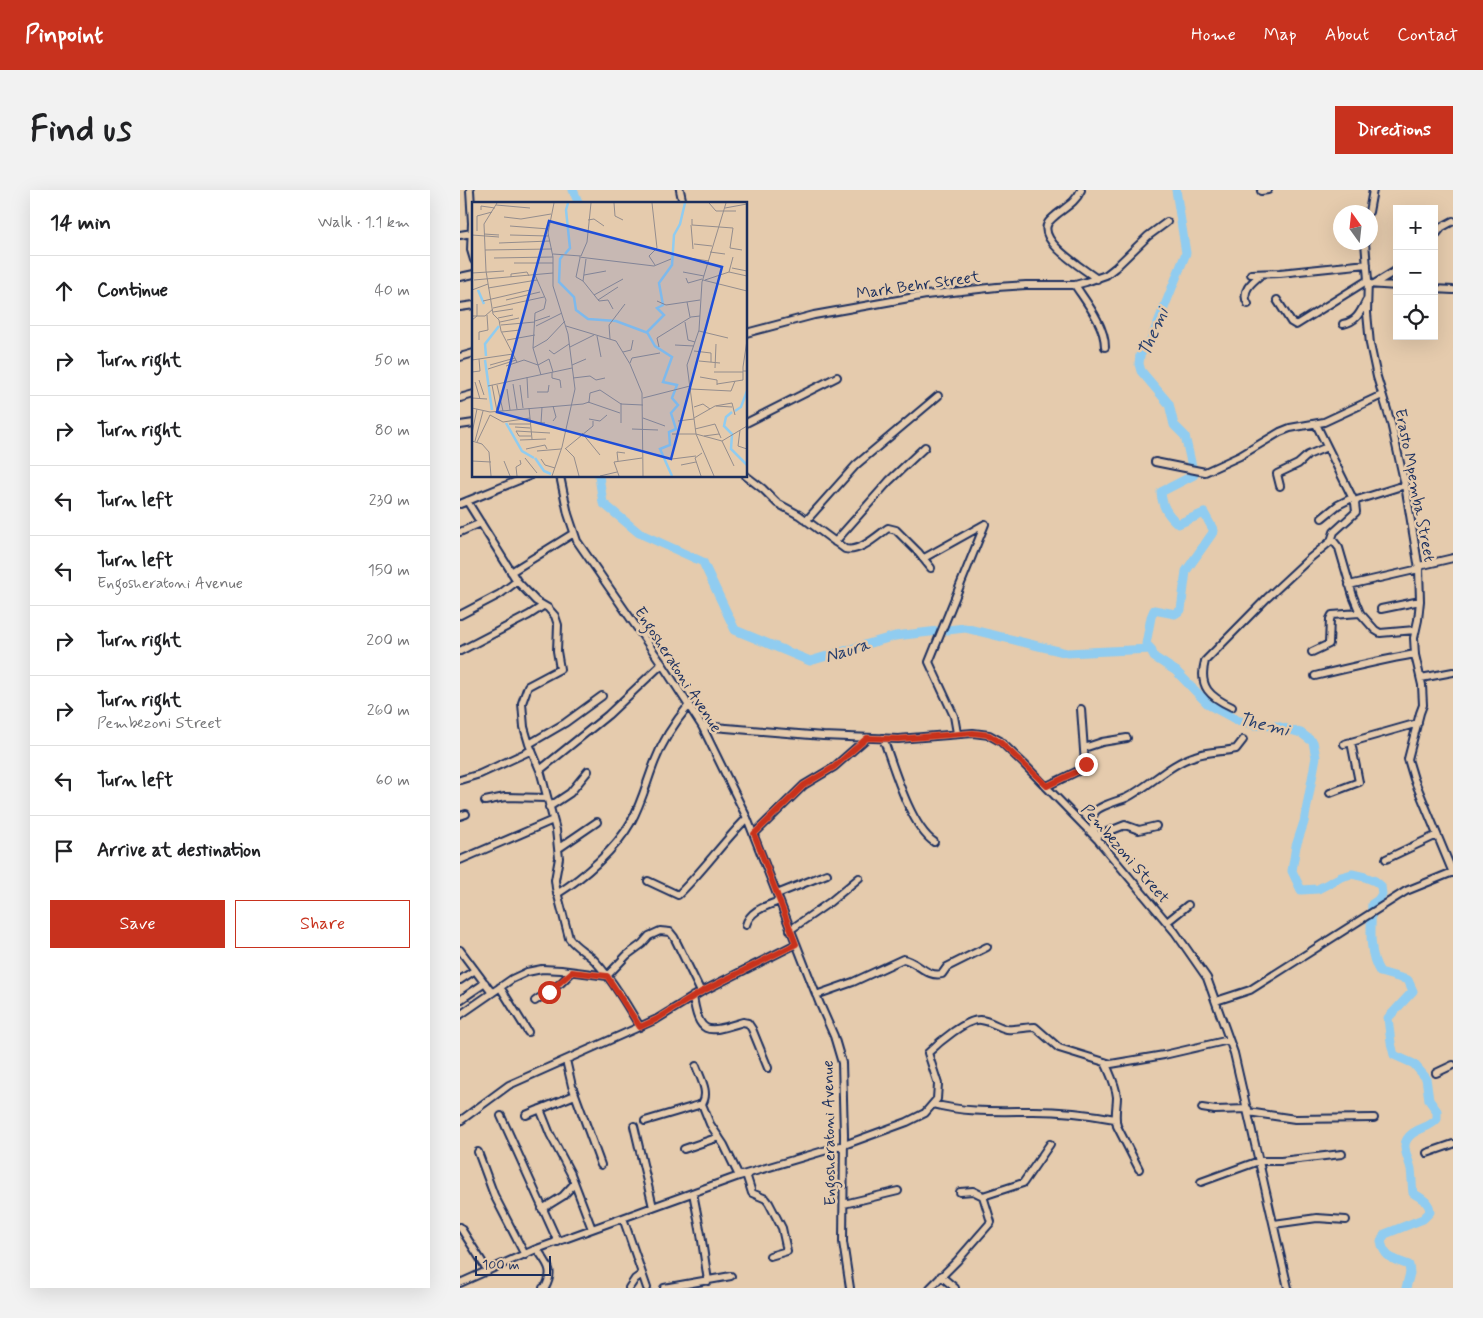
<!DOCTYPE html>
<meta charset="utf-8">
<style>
:root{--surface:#fff;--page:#f2f2f2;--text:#202124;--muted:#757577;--line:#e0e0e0;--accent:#c8321e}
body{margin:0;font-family:Mynerve,sans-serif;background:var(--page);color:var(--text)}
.controls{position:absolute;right:15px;top:15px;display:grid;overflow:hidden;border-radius:0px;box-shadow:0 5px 20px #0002}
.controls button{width:45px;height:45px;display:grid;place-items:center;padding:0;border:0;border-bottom:1px solid var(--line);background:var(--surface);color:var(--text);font:25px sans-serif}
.compass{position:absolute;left:873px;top:15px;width:45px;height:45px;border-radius:50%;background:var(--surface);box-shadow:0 5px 20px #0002;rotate:345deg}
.scale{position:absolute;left:15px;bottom:12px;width:76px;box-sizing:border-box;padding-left:5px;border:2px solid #1b2f5e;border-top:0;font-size:14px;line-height:18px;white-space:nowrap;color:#1b2f5e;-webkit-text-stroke:4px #e5cbad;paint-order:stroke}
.stop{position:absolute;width:15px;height:15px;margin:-11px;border:4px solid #c8321e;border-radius:50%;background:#fff}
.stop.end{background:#c8321e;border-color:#fff;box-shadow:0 1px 5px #0008}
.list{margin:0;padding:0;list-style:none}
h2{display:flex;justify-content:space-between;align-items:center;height:65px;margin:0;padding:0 20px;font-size:21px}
h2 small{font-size:16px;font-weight:400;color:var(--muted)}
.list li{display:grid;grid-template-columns:32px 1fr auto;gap:15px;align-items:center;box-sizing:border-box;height:70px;padding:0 20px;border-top:1px solid var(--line)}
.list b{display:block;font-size:19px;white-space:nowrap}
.list p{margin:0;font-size:16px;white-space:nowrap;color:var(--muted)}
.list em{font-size:16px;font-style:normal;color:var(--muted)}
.actions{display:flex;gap:10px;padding:15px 20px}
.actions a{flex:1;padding:11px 0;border:1px solid var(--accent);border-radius:0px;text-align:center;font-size:18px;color:var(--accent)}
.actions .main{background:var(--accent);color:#fff}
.icon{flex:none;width:28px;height:28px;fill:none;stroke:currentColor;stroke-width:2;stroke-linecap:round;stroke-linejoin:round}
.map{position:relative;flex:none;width:993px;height:1098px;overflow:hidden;border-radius:0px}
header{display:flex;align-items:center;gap:30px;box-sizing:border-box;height:70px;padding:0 25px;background:var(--accent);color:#fff}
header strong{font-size:24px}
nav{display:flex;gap:28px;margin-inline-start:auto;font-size:18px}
.intro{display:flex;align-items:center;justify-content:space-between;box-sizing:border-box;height:120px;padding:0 30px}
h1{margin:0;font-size:35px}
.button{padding:12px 22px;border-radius:0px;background:var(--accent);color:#fff;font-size:18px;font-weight:700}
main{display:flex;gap:30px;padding:0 30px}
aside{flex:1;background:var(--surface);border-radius:0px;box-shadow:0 5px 20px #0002}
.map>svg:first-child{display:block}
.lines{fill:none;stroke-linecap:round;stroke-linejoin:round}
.river{stroke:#90ccf0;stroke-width:9}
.minor-casing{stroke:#1b2f5e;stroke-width:10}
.minor{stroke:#e5cbad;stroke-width:6}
.route{stroke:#c8321e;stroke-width:6}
.labels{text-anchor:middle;stroke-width:5;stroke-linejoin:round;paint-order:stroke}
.street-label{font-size:16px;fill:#1b2f5e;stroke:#e5cbad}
.water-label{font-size:18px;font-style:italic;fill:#273f6d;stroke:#e5cbad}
.inset-river{fill:none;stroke:#90ccf0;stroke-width:2.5}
.inset-road{fill:none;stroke:#948d8d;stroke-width:1}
.view{fill:#1d4ed8;fill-opacity:0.15;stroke:#1d4ed8;stroke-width:2.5}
.inset-edge{fill:none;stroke:#1b2f5e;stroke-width:2.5}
</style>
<header>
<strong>Pinpoint</strong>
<nav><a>Home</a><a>Map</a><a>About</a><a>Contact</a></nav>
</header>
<div class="intro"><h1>Find us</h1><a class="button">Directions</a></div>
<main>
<aside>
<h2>14 min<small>Walk · 1.1 km</small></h2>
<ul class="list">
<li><svg class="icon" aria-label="ahead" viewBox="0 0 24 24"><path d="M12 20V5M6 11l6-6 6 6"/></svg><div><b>Continue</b></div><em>40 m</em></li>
<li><svg class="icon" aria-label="right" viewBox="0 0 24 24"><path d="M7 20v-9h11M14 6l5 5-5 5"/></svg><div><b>Turn right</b></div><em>50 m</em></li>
<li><svg class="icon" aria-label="right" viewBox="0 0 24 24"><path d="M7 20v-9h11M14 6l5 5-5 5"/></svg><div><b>Turn right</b></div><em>80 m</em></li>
<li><svg class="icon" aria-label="left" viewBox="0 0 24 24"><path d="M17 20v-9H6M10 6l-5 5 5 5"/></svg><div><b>Turn left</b></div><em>230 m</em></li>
<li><svg class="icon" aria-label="left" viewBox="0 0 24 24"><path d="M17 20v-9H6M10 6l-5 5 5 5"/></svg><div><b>Turn left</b><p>Engosheratoni Avenue</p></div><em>150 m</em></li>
<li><svg class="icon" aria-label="right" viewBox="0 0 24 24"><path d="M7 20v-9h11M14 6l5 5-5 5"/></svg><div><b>Turn right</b></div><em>200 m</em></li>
<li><svg class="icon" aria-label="right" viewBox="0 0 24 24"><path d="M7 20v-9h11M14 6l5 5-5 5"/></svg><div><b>Turn right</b><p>Pembezoni Street</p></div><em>260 m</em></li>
<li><svg class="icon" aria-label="left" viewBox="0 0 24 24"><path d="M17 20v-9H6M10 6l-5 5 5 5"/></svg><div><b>Turn left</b></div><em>60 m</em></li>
<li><svg class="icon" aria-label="arrive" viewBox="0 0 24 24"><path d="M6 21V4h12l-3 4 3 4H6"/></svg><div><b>Arrive at destination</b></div></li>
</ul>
<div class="actions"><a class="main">Save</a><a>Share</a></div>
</aside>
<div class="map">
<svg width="993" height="1098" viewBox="0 0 993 1098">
<rect width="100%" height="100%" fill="#e5cbad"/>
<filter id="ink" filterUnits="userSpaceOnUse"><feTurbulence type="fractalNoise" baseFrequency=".02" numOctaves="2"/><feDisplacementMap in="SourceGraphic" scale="10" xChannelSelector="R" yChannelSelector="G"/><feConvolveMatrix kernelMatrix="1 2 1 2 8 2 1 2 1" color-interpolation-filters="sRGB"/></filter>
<g filter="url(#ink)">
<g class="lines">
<path class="river" d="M113,0L119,14
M716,0L726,63L691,150L680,165L679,174L681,181L709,214L714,235L725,246L734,285L701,302C702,316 707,324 718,334L744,323L754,341L726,381L721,420L715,424L694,420L691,427L686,454L691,459L694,467L716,481L749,515L777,530L794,535L817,536L841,543L853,552L856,567L844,632L836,656L832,681L841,700L858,699L881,687L892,684L905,687L915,691L921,696L922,704L918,710L912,714C911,736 908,764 920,782L948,790L953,801L928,828L931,853L934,865L954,874L966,888L969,910L977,921V929C969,938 963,936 953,943C938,954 948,965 951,979C952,987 952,995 953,1003C961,1008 970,1012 970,1022L963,1029L925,1044L921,1051C924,1068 933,1069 949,1075L950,1083L946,1098
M139,286L143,313L179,343L243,372L275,440L350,471L435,446L505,438L607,463L691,459"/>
<g class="minor-casing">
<path id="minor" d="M10,0L12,33L11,60L14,70
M220,0L223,14
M621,0C616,12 606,17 596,25C594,27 590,30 588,33C577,52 626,80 637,89
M801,1L808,0
M909,22L913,0
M0,45L12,43
M974,47L982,37L993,31
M905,52L908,90L907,123L910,154L917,187L931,233L945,295L959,379L960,411L958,430L954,448L955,465L962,495L963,515L960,523L948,569L954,589L993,683
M791,84L820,83L907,74
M0,87L14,84
M908,94L937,96
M914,94L937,80
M615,95C626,112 645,135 645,157
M974,99L993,100
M817,110L831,132L836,135L908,90
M788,114C780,101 792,92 802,84
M0,117L14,115
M883,134C897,131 900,123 906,111
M286,143L354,125L466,105L537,97L566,95H615L626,92L646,85L655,78L688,46L707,32
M0,167L14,163
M0,208L14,204
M286,233L377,187
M856,234L895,313
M0,235L14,233
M695,272L745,282L780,266L820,242L830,238L864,232L922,205
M100,286L108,324L117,351L202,474L242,536L287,628L359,812L374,846L382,873L384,944L383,1052L390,1098
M286,286L303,299L317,313L339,325L385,359C399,363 417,346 428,338L436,340L458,362L471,378
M820,296L817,284L838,274L848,265L867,257
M7,311L57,391L76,411L88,418L95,426L98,435L97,461L100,479L68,496L62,513L64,537L69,554L80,580L96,640L99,668L95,690L96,698L109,748C116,758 128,763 136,772C153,791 167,815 180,837
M0,314L69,286
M862,328L878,315L892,308
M346,331L396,275L478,206
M0,342L21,333
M872,349L879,358L893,406L900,423L915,440L920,443L955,440
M375,352L429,291L465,257
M464,368L525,334
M959,376L993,368
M51,382L114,343
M889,395L959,379
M921,419L960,411
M0,425L40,404L57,391
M0,461L69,425L83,416
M852,462L869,454L870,429L872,425L900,423
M855,486C888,478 921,470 955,464
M961,488L993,482
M772,517C750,507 738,497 745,471L807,408L849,369L871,351L874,342L896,322L895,313L897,310L945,295
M242,536L363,546L438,549L513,543L529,545L540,551L564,574L638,650L715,742L747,788L774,863L828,1098
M497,543L494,526L469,472L525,334
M423,548C433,575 450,636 474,652
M69,554L105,533L142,506
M884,554L958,533
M624,558L642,552L667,548
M80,580L148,525L202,474
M0,590L20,584L72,560
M587,596L620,580L625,574L621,519
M870,603L899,592L891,552
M25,611L45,607L87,608
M89,617L110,603L128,581
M0,626L6,624
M294,644L344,595L374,577L407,548
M636,644C633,638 630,629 635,622C639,616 658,611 666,608C690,596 709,574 735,566C748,561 762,562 776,559L783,550
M637,646L665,635L679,640L696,636
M99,658L137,632
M926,669L977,645
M0,670L93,630
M188,691L218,705C243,681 262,653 287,628
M97,704C124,687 156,659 171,632C182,612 187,591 195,571C203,550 215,532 229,515
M317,704L367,684
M707,732L728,715
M286,735C290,720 307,716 319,711
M330,740L370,712L399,688
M0,760L32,803
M0,790L15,780
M40,797L68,842
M356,805L393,792L443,769C457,771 467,788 482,784L487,777L527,757
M233,806C239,848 249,842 283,832L288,833L292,839L308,878
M0,810L25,793
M75,811L101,793L112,782
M756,811L790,800L946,701L993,682
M0,825L52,789L67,782L82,779L101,780L147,786L167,765L182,754L189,746L200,741L210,742L214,747L241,802
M106,870L112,896L141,975
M645,872C650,884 656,895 657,907C657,917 654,926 657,936L679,979
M976,883L993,875
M242,914L250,934L264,955L279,986
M473,914C506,923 539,921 573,921C600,921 629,924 655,929
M742,918L755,920L788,919
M80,919L90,944L111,984L132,1039
M788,922L835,929L914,928
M66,925L115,905
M41,926L98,1052
M0,931L49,895L197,829L241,802L336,754
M185,931L242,914C250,903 240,887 236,876
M174,936L193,1017
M224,959L259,947
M18,962L34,1005L65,1065
M967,963L993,954
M286,984L292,1003L306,1009L309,1013L322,1038L327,1061L310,1066
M741,992L799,971H821L882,964
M500,1002L513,1001L523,1006L563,993L590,954
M233,1003L241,1044L248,1091
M384,1014L438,1001
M82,1019L103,1006L114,994
M163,1028L187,1098
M814,1034L857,1028L886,1030
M0,1037L28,1081
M77,1059C87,1074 95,1080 85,1098H83
M481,1086L495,1098
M0,1093L74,1060L193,1017L279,986L384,955L447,932L465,923L477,909L478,894L468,863C478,853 507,828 521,830C530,831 538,837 547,839C557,840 566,837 575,837L599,858L651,874L704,865L769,850
M169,1098L175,1089L182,1084
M204,1098L271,1086
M470,1098L497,1071L531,1032L523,1006"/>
</g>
<use href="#minor" class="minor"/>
</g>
</g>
<g class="lines" filter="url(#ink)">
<path class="route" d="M89,802L112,782L147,786L180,837L197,829L241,802L336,754L294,644L344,595L374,577L407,548L438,549L513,543L529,545L540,552L587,596L620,580L626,574"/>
</g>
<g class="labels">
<g class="street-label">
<text transform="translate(458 94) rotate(-8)" y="6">Mark Behr Street</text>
<text transform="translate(956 295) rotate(79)" y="6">Erasto Mpemba Street</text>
<text transform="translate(219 479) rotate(57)" y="6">Engosheratoni Avenue</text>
<text transform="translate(666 663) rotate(49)" y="6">Pembezoni Street</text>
<text transform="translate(368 943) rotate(-91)" y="6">Engosheratoni Avenue</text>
</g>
<g class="water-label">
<text transform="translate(693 142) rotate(-67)" y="6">Themi</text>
<text transform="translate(387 460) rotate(-17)" y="6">Naura</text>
<text transform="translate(804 534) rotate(13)" y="6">Themi</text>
</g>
</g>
<g transform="translate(12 12)">
<rect width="275" height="275" fill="#e5cbad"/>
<path class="inset-river" d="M93,52L98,46L94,8L96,1M91,53L88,57L87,80L102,95L104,108L116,117L144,119L176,131M6,88L12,102M14,154L13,142L27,124M13,158L20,208M263,209L269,205L275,189M260,210L254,215L252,224L260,232L259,247L275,263M34,221L50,249L62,256M63,256L72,269L79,272M200,274L188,247L198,243L197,230L204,227L199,211L206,203L200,196L205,183L191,180L200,155L183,144L175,130L192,113L185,106L191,103L187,81L200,63L202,33L208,22L213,1"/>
<path class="inset-road" d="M25,1L12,22L14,69L21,112L27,118L29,129L45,160M142,1L143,14L151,18M180,1L185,46L177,54L183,63M237,1L244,9H264M24,3L58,6M253,6L275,2M9,8V4L23,6M32,15L49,17L79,12M220,17V23L261,26L258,46L270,48M116,18L122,17L132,24M219,23L221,47M38,24L77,27M5,29V14L20,10M12,32L27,33M0,33L27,35M38,33L76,34M27,41L78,39M222,42L240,44M13,48L80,47M238,50L253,52M81,52L109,54L115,40L119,1M107,55L182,64L199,57M22,56L81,55M108,56L104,75L111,79L127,99L136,98L141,107M217,56L237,59M42,61H81M260,66L275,69M211,70L232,74M257,70L275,74M0,71L32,69M63,73L74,98L72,107L63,111L61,146L69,173M112,73L134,69M39,75V72L55,70L57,74M214,76L216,81L230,77M2,78L81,71M231,78L275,89M233,78L257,70L261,55M111,79L114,57M16,86L65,78M0,88L16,82M122,93L151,77M34,98L68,90M126,98L146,85M11,99L58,88M185,99L194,103L228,98M215,100L218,115M21,106L72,95M21,110L41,107M0,114H13L21,107M26,116L41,113M0,118L5,114V102M63,119L78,114M28,120L47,116M213,120L216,138L223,140M29,123L63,120M64,124L90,111M94,124L144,139L158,162L170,191L171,274M227,129L256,136M30,130L48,128M125,134L129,155M138,137L137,123L153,102M7,138V130L16,128L15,113M35,138L63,133M275,138L271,165V169H275M203,143L222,144M98,145L122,133M187,145L185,136L219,115L228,114M61,146L75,138L93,119M77,148L82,152L97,142M222,149L239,151V160M151,150L159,148L161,138M0,158L41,152M227,159L248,161M158,161L160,156L188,151M18,163L43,156M100,163L114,157M34,164L52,158L66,163L77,157L81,170M243,166L244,142M16,167L44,158M0,170L8,169L7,157M80,170V176L88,178L89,186M242,170H271M55,175L56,196M228,175L245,178V183M101,176L118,174L124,178L133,176M7,178L12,193M3,180L8,197M41,182L45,207M245,182L271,178V169M20,183L25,209M25,183L31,209M48,183L51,206M16,184L100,166M35,187L38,208M219,187L259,189L263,179M65,190H76L77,183M0,196L15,197M171,196L218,184M116,200L148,211M149,201V221M81,204L84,215L81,219M244,204L260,205M222,205L231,202L238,207M0,206L18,210L111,202L117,200L118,191L128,188L149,202L171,203M57,206L60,237M18,213L31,220L58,216M171,216L193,224M222,216L243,204L260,201L263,213M117,217L128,219L135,213M206,219L222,217M58,220L73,221M69,221L70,205M37,222H58M43,225L58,226M160,227L186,228M223,227L243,222L249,236M268,228L266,244L275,247M0,231L5,207M110,231L128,253M200,232H224M224,232L250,239L275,224M59,234H47L44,229L78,231M232,234L247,232M48,238L74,237M0,239L10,242L17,250L19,274M3,239L11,209M250,239L262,264M5,240L18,213M93,246L102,255L107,274M54,247L73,243L75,247M93,247L121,224V219M65,249L89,247M53,256L65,271M69,257L73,263L83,266M200,257L224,254M0,259L19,260M32,259L38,274M146,259L145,250L153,251M209,263L224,260M45,274L44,265L49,262L48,258M80,274L90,245L103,187L96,132L81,84V55L76,31L82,1M128,274L145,270M147,274L142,260L170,256M229,274L223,256L230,251M242,274L224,232L215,163L227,128L230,80L254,1"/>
<path class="view" d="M77,19L250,65L199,257L25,210Z"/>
<rect width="275" height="275" class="inset-edge"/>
</g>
</svg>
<div class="controls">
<button>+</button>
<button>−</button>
<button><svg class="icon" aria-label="locate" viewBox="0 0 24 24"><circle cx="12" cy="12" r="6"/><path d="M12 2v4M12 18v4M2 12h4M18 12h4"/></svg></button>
</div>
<svg class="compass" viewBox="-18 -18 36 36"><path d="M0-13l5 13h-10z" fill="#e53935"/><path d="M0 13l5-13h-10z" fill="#757577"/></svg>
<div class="scale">100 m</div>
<div class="stop" style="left:89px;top:802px"></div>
<div class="stop end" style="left:626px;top:574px"></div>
</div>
</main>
